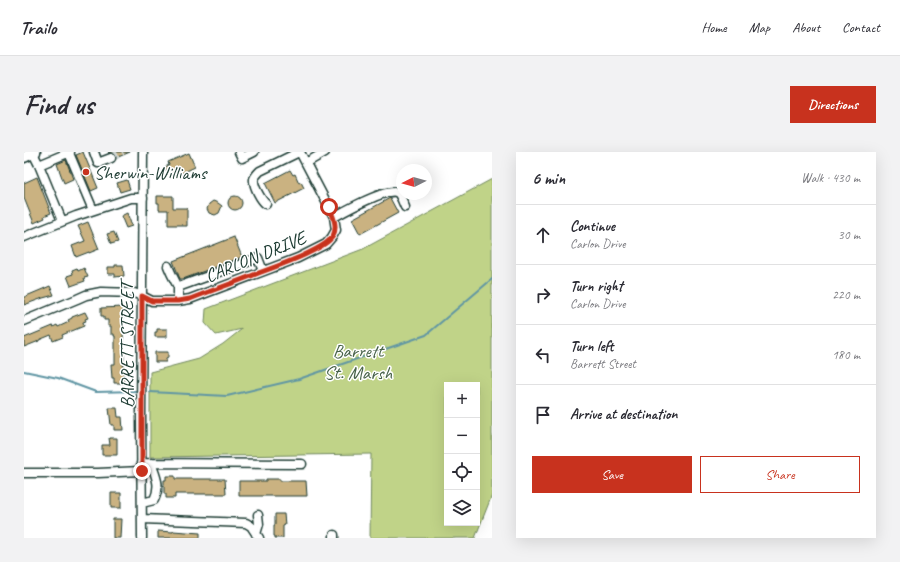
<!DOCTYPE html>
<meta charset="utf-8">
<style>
:root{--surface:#fff;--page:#f2f2f3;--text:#2b2b33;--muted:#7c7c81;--line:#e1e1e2;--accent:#c8321e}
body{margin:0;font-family:Caveat,sans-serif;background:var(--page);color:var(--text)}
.controls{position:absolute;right:12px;bottom:12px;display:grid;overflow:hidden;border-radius:0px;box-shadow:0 4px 16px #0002}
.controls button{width:36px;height:36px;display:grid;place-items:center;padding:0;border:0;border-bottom:1px solid var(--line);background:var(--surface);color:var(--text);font:20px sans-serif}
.compass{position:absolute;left:372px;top:12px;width:36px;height:36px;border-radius:50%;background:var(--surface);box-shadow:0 4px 16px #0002;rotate:264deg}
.stop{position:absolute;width:12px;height:12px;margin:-9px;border:3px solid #c8321e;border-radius:50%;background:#fff}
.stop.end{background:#c8321e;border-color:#fff;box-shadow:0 1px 4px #0008}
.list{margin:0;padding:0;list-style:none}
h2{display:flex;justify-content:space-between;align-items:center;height:52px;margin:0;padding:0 16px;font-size:17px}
h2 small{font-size:13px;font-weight:400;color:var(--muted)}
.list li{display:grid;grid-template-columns:26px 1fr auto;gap:12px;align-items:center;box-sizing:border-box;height:60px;padding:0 16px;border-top:1px solid var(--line)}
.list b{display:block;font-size:15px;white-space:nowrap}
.list p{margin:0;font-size:13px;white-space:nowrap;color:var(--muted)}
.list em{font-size:13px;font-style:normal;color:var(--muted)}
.actions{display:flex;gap:8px;padding:12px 16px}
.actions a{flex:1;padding:9px 0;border:1px solid var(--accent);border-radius:0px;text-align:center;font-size:14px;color:var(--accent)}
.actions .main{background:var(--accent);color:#fff}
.icon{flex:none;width:22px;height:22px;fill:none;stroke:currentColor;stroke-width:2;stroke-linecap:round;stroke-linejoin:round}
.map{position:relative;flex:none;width:468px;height:386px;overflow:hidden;border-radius:0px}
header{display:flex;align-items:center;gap:24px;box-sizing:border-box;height:56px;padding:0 20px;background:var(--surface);border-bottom:1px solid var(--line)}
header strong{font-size:19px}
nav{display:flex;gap:22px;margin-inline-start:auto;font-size:14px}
.intro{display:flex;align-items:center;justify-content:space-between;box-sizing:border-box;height:96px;padding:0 24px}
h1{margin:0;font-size:28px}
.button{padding:10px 18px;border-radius:0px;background:var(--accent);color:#fff;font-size:14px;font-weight:700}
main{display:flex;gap:24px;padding:0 24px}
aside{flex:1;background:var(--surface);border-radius:0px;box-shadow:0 4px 16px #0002}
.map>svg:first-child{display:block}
.green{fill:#c0d388;stroke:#70885e;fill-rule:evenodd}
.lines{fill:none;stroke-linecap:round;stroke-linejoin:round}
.stream{stroke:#6096a4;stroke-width:2}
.building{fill:#cab281;stroke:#1f3d34}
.minor-tunnel{stroke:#d2d8d6;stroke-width:8;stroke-dasharray:8 4;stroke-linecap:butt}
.minor-casing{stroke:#1f3d34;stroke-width:11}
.major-casing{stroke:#1f3d34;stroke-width:13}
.minor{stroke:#fff;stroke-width:8}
.major{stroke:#fff;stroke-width:10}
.route{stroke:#c8321e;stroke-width:5}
.poi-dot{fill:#c8321e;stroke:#fff;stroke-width:1.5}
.labels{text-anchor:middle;stroke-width:3;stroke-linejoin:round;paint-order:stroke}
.poi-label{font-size:19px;fill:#1f3d34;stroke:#fff;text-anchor:start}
.street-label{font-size:19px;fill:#1f3d34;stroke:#fff}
.park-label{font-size:19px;fill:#476249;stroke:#fff}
</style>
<header>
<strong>Trailo</strong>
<nav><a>Home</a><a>Map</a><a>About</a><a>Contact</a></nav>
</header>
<div class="intro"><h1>Find us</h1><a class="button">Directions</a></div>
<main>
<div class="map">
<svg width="468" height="386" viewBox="0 0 468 386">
<rect width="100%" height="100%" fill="#fff"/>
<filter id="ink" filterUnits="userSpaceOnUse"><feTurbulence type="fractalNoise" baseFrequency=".025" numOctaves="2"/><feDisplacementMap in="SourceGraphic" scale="8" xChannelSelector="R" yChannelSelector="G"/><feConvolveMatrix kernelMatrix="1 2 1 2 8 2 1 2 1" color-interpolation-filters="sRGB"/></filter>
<g filter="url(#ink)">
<path class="green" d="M468,27V343L451,386H346L347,302L126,305V220L175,207L199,192L218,177L192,183L181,171L182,157L339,97ZM423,233H453V371H423Z"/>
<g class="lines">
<path class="stream" d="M0,219L34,226L72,240L112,239
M126,240L203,244L275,227L402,183L468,127"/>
</g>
<path class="building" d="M59,0L74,36L67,39L52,3Z
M84,0H106L92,6V4L90,2L87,1H85Z
M165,1L171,15L150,25L146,17L142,19L141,15L145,13L144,10Z
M42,8L49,27L40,31L33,12Z
M266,18L269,23L271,22L275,31L277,30L280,36L251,51L241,31Z
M13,25L27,61L20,64L21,66L10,71L0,46V31Z
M103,28L106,37L96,40L93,31Z
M133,44H149V56H163V74H158V73H144V58H135V51H133Z
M204 51a7 7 0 1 1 14 0a7 7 0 1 1-14 0Z
M366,46L374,61L336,82L328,67Z
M189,49L194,51L198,54L195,61L191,63L185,61L183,57L185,52Z
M103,61L108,74L102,76L97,64Z
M64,70L75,97L65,101V100L52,105L48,94L61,89L54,74Z
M90,80L94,90L87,92L83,82Z
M210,85L218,105L159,127H156L149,109Z
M91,113H99L100,124L91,125V122H84V115H91Z
M53,116L54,119L60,116L64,125L60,126L61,129L47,134L43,124L49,122L48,118Z
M26,134L30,143L19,146L0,153V145Z
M99,155V181L100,208H99L100,231H90V226H88L87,212H91V184H90V182H87V174H84V168H80V164H77V156Z
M61,160L64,166L61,167L62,169L59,170L60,174L38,183L39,185L29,189L27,183L15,188V189L0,195V186L29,174V175L33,173L34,175L45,170L44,168L48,166V165Z
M133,177H143V185H131V180H133Z
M131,200H144V206L142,207V210H131Z
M85,256H93L94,265H98L99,278H90V273H87Z
M85,286H93V303H78V293H86Z
M142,324H151V327H201L202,342H151V346H142V342H140V328H142Z
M242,327H256V329H282L283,344H215V329H242Z
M87,341H97V356H87Z
M251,362H260L261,373L259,374V386H251V384H250V373H251Z
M89,367H97L96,386H89Z
M134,379L149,380V379L176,381V386H134Z"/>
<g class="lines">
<path class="minor-tunnel" d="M87,6L99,0"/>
<g class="minor-casing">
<path id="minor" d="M70,0L74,11L87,6
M215,0L218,6L230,0
M9,1L15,13L46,0
M45,1L69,58
M282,11L301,0
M15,13L38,69
M242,52C237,48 229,34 230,27C231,24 234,21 236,19L275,0
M310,65C319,60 365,34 374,41C377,44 379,51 381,55
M0,85L52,64L107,46H119
M144,114L147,121L154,135V149
M154,135L234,106L239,119
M0,169L53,147L62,143L77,140L110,141L118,144L128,149H154L166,147L274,106L302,92L308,85L312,78L310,65L276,0
M117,311L278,312
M0,321H74L117,319
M118,351L130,348C137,333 132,325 127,311
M118,367L222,371L227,374L235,386
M232,382L235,372L234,363
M310,383V386
M118,386L117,265L119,0"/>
</g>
<g class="major-casing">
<path id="major" d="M0,5L11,0"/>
</g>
<use href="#minor" class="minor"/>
<use href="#major" class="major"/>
</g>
</g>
<g class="lines" filter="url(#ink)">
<path class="route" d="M118,319V144L128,149H154L166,147C186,139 207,132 227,124C244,117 300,99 309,84C314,74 309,64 305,55"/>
</g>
<circle class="poi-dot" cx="62" cy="20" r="4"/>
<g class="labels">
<g class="poi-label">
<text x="70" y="27">Sherwin-Williams</text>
</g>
<g class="street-label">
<text transform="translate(231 104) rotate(-22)" y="7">CARLON DRIVE</text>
<text transform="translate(102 193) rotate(-90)" y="7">BARRETT STREET</text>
</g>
<g class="park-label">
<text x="334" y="205">Barrett<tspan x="334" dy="22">St. Marsh</tspan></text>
</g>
</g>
</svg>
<div class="controls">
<button>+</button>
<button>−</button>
<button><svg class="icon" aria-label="locate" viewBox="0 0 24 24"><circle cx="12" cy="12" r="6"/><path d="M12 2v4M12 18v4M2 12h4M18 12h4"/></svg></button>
<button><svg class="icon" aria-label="layers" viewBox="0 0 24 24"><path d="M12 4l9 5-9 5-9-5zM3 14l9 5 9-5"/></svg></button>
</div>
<svg class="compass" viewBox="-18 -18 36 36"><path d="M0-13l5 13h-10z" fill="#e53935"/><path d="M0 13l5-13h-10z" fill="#7c7c81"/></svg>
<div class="stop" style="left:305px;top:55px"></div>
<div class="stop end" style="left:118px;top:319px"></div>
</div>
<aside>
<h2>6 min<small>Walk · 430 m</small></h2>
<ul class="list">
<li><svg class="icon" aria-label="ahead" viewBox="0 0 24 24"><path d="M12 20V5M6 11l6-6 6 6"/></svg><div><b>Continue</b><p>Carlon Drive</p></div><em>30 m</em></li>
<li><svg class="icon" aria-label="right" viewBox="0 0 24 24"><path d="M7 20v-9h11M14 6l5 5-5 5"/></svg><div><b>Turn right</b><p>Carlon Drive</p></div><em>220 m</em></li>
<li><svg class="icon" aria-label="left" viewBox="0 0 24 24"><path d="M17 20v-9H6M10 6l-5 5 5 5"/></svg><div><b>Turn left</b><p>Barrett Street</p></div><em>180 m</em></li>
<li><svg class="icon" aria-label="arrive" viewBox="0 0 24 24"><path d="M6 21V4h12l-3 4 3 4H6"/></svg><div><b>Arrive at destination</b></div></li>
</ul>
<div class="actions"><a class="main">Save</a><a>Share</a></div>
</aside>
</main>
